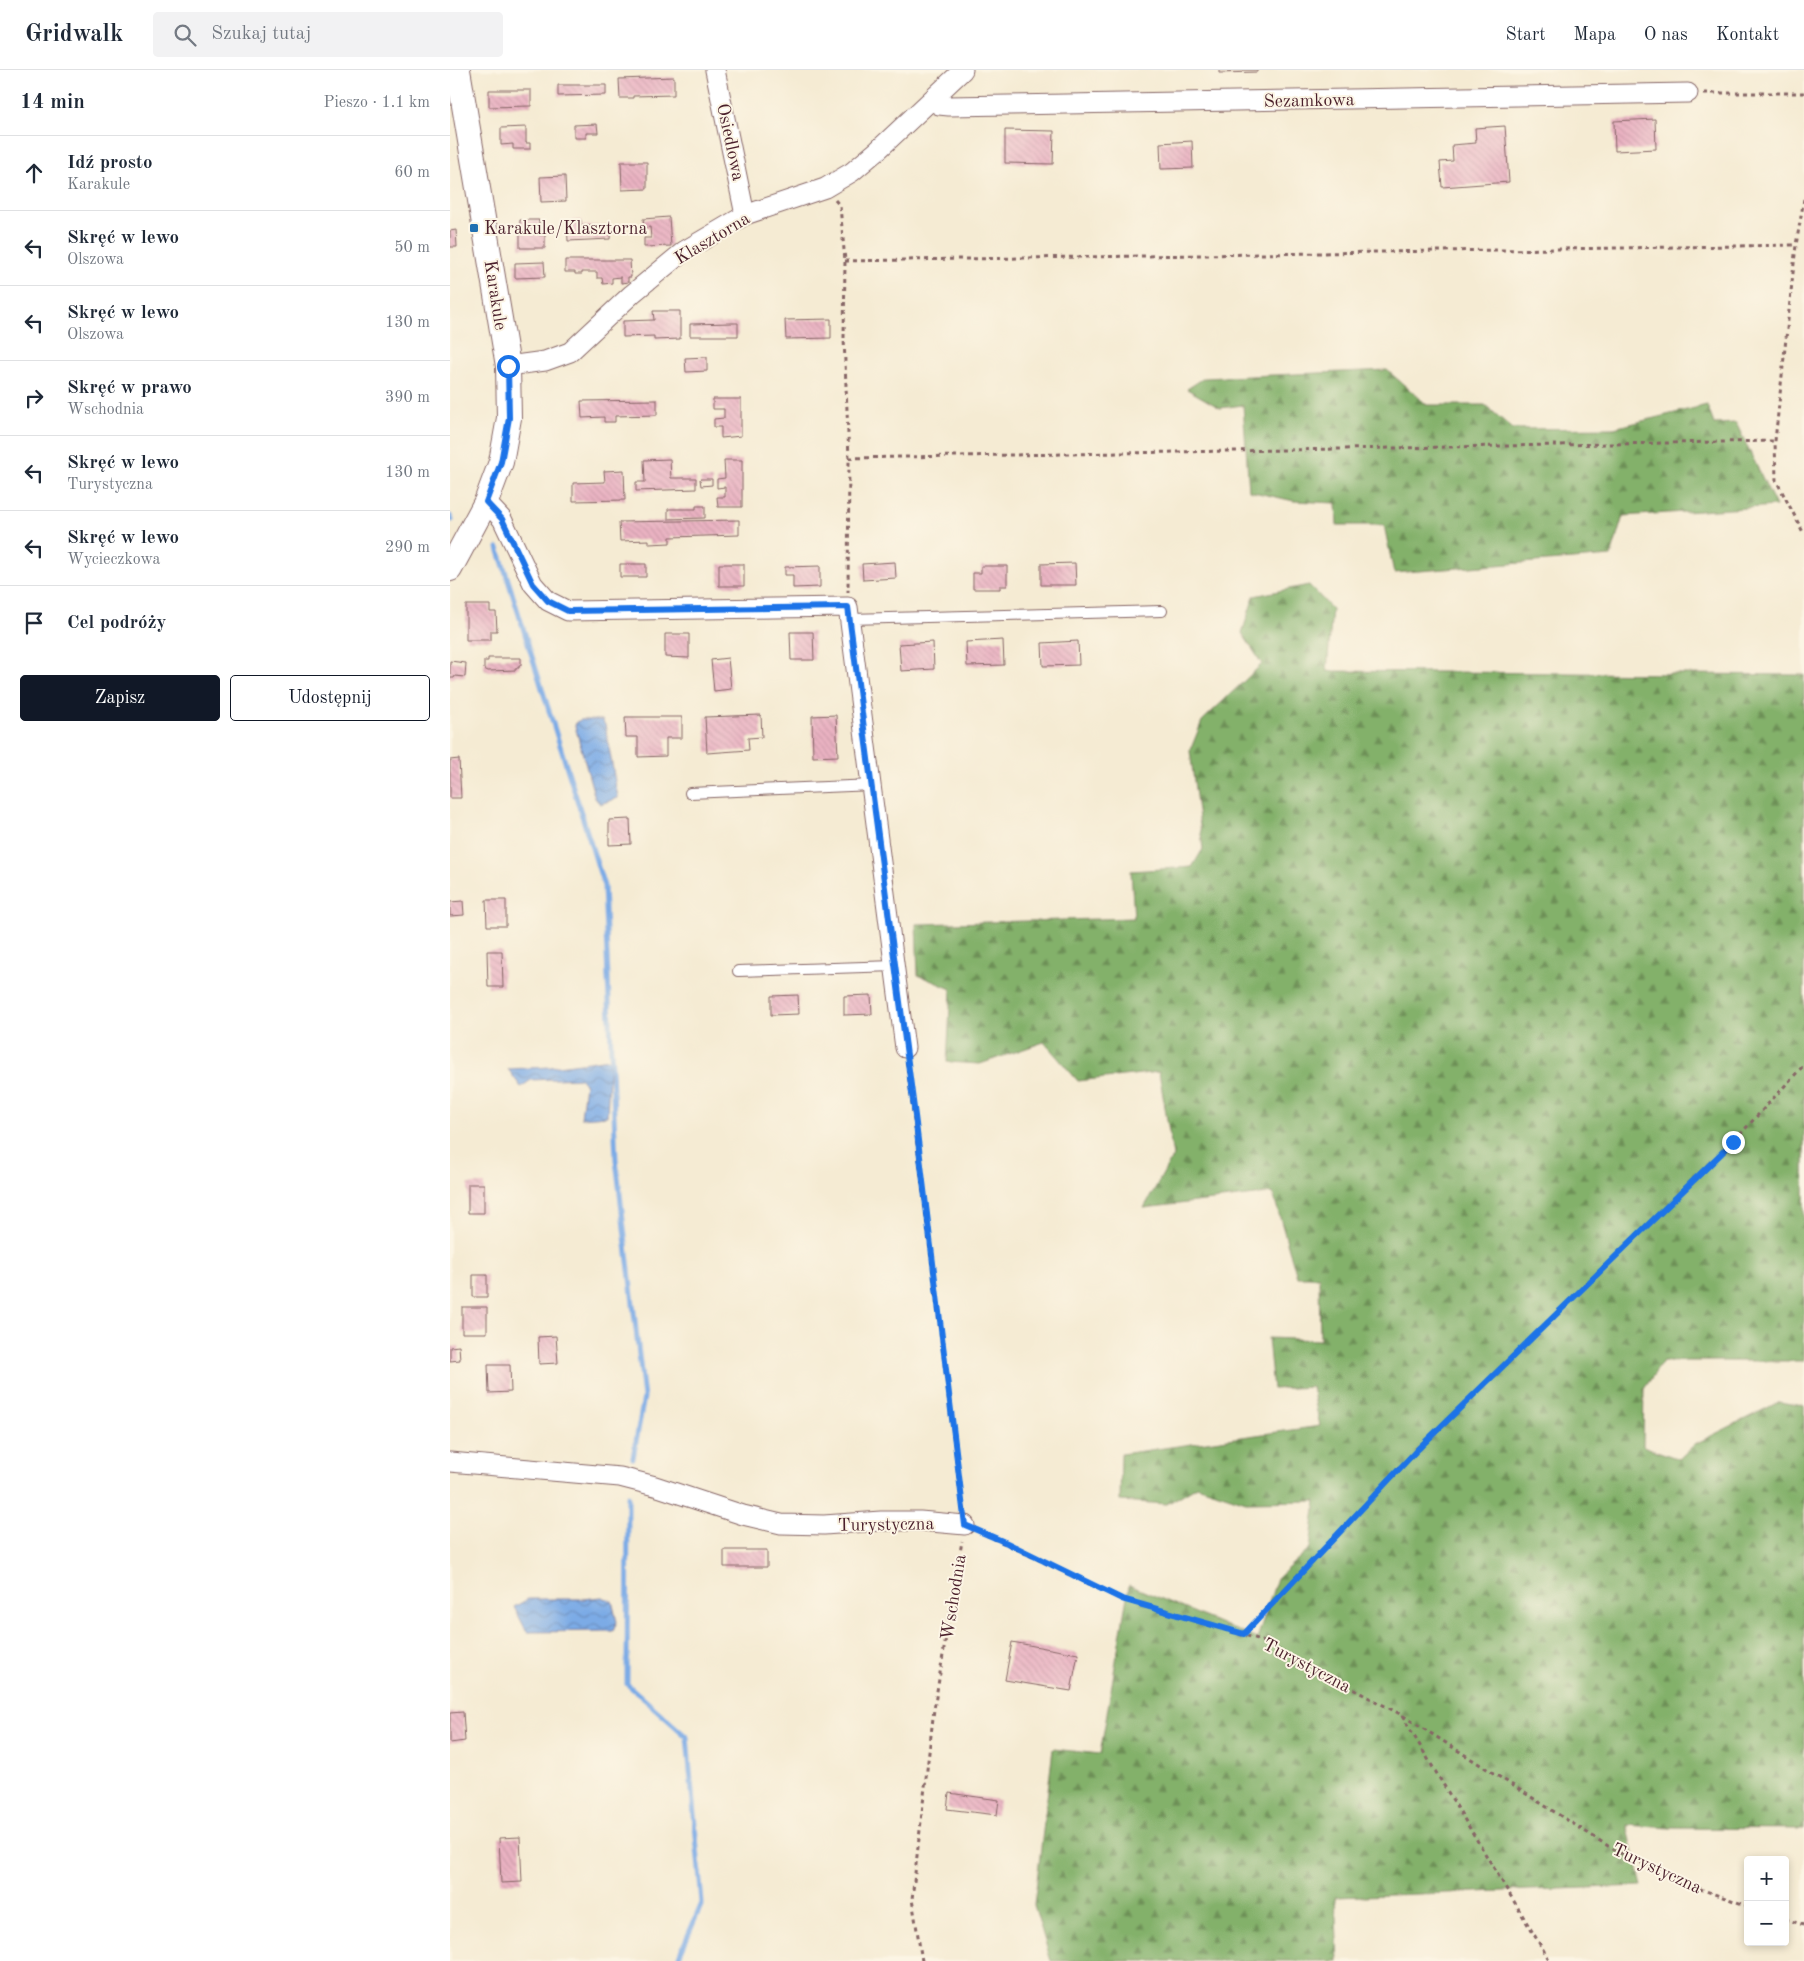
<!DOCTYPE html>
<html lang="pl">
<meta charset="utf-8">
<style>
:root{--surface:#fff;--page:#f2f2f3;--text:#1f2937;--muted:#747a83;--line:#e0e1e3;--accent:#111827}
body{margin:0;font-family:"Old Standard TT",serif;background:var(--page);color:var(--text)}
.controls{position:absolute;right:15px;bottom:15px;display:grid;overflow:hidden;border-radius:5px;box-shadow:0 2px 8px #0003}
.controls button{width:45px;height:45px;display:grid;place-items:center;padding:0;border:0;border-bottom:1px solid var(--line);background:var(--surface);color:var(--text);font:25px sans-serif}
.stop{position:absolute;width:15px;height:15px;margin:-11px;border:4px solid #1a73e8;border-radius:50%;background:#fff}
.stop.end{background:#1a73e8;border-color:#fff;box-shadow:0 1px 5px #0008}
.list{margin:0;padding:0;list-style:none}
h2{display:flex;justify-content:space-between;align-items:center;height:65px;margin:0;padding:0 20px;font-size:21px}
h2 small{font-size:16px;font-weight:400;color:var(--muted)}
.list li{display:grid;grid-template-columns:32px 1fr auto;gap:15px;align-items:center;box-sizing:border-box;height:75px;padding:0 20px;border-top:1px solid var(--line)}
.list b{display:block;font-size:19px;white-space:nowrap}
.list p{margin:0;font-size:16px;white-space:nowrap;color:var(--muted)}
.list em{font-size:16px;font-style:normal;color:var(--muted)}
.actions{display:flex;gap:10px;padding:15px 20px}
.actions a{flex:1;padding:11px 0;border:1px solid var(--accent);border-radius:5px;text-align:center;font-size:18px;color:var(--accent)}
.actions .main{background:var(--accent);color:#fff}
.icon{flex:none;width:28px;height:28px;fill:none;stroke:currentColor;stroke-width:2;stroke-linecap:round;stroke-linejoin:round}
.map{position:relative;flex:none;width:1354px;height:1891px;overflow:hidden}
header{display:flex;align-items:center;gap:30px;box-sizing:border-box;height:70px;padding:0 25px;background:var(--surface);border-bottom:1px solid var(--line)}
header strong{font-size:24px}
nav{display:flex;gap:28px;margin-inline-start:auto;font-size:18px}
.search{width:350px;height:45px;background:var(--page);display:flex;align-items:center;gap:12px;box-sizing:border-box;padding:0 18px;border-radius:5px;color:var(--muted);font-size:19px}
main{display:flex}
aside{flex:1;background:var(--surface)}
.map>svg:first-child{display:block}
.forest{fill:url(#forest-firs);stroke:#66684a}
.water{fill:url(#water-waves);stroke:#636588}
.lines{fill:none;stroke-linecap:round;stroke-linejoin:round}
.stream{stroke:#7cabe6;stroke-width:5}
.building{fill:url(#building-back-hatch)}
.service-casing{stroke:#866666;stroke-width:12}
.minor-casing{stroke:#866666;stroke-width:21}
.tertiary-casing{stroke:#866666;stroke-width:26}
.path{stroke:#866666;stroke-width:3;stroke-dasharray:4 4;stroke-linecap:butt}
.service{stroke:#fff;stroke-width:10}
.minor{stroke:#fff;stroke-width:19}
.tertiary{stroke:#fff;stroke-width:24}
.route{stroke:#1a73e8;stroke-width:6}
.poi-dot{fill:#1f6fb2;stroke:#fcf5e5;stroke-width:2}
.labels{text-anchor:middle;stroke-width:4;stroke-linejoin:round;paint-order:stroke}
.street-label{font-size:18px;fill:#4a1f2b;stroke:#fcf5e5}
.poi-label{font-size:18px;fill:#4a1f2b;stroke:#fcf5e5;text-anchor:start}
</style>
<header>
<strong>Gridwalk</strong>
<div class="search"><svg class="icon" aria-label="search" viewBox="0 0 24 24"><circle cx="10" cy="10" r="6"/><path d="M15 15l6 6"/></svg>Szukaj tutaj</div>
<nav><a>Start</a><a>Mapa</a><a>O nas</a><a>Kontakt</a></nav>
</header>
<main>
<aside>
<h2>14 min<small>Pieszo · 1.1 km</small></h2>
<ul class="list">
<li><svg class="icon" aria-label="ahead" viewBox="0 0 24 24"><path d="M12 20V5M6 11l6-6 6 6"/></svg><div><b>Idź prosto</b><p>Karakule</p></div><em>60 m</em></li>
<li><svg class="icon" aria-label="left" viewBox="0 0 24 24"><path d="M17 20v-9H6M10 6l-5 5 5 5"/></svg><div><b>Skręć w lewo</b><p>Olszowa</p></div><em>50 m</em></li>
<li><svg class="icon" aria-label="left" viewBox="0 0 24 24"><path d="M17 20v-9H6M10 6l-5 5 5 5"/></svg><div><b>Skręć w lewo</b><p>Olszowa</p></div><em>130 m</em></li>
<li><svg class="icon" aria-label="right" viewBox="0 0 24 24"><path d="M7 20v-9h11M14 6l5 5-5 5"/></svg><div><b>Skręć w prawo</b><p>Wschodnia</p></div><em>390 m</em></li>
<li><svg class="icon" aria-label="left" viewBox="0 0 24 24"><path d="M17 20v-9H6M10 6l-5 5 5 5"/></svg><div><b>Skręć w lewo</b><p>Turystyczna</p></div><em>130 m</em></li>
<li><svg class="icon" aria-label="left" viewBox="0 0 24 24"><path d="M17 20v-9H6M10 6l-5 5 5 5"/></svg><div><b>Skręć w lewo</b><p>Wycieczkowa</p></div><em>290 m</em></li>
<li><svg class="icon" aria-label="arrive" viewBox="0 0 24 24"><path d="M6 21V4h12l-3 4 3 4H6"/></svg><div><b>Cel podróży</b></div></li>
</ul>
<div class="actions"><a class="main">Zapisz</a><a>Udostępnij</a></div>
</aside>
<div class="map">
<svg width="1354" height="1891" viewBox="0 0 1354 1891">
<defs>
<pattern id="forest-firs" width="22" height="20" patternUnits="userSpaceOnUse" patternTransform="scale(1.25)"><rect width="22" height="20" fill="#83b16a"/><path d="M5 1l3.5 6h-7zM16 11l3.5 6h-7z" fill="#6d8f57"/></pattern>
<pattern id="water-waves" width="16" height="10" patternUnits="userSpaceOnUse" patternTransform="scale(1.25)"><rect width="16" height="10" fill="#7cabe6"/><path d="M0 5q4-4 8 0t8 0" fill="none" stroke="#688bbb"/></pattern>
<pattern id="building-back-hatch" width="6" height="6" patternUnits="userSpaceOnUse" patternTransform="scale(1.25)"><rect width="6" height="6" fill="#eab2c2"/><path d="M-1 5l2 2M0 0l6 6M5-1l2 2" fill="none" stroke="#ca99a7"/></pattern>
</defs>
<rect width="100%" height="100%" fill="#fcf5e5"/>
<filter id="ink" filterUnits="userSpaceOnUse"><feTurbulence type="fractalNoise" baseFrequency=".02" numOctaves="2"/><feDisplacementMap in="SourceGraphic" scale="10" xChannelSelector="R" yChannelSelector="G"/><feConvolveMatrix kernelMatrix="1 2 1 2 8 2 1 2 1" color-interpolation-filters="sRGB"/></filter>
<filter id="wash" filterUnits="userSpaceOnUse"><feTurbulence type="fractalNoise" baseFrequency=".0096" numOctaves="4" result="noise"/><feDisplacementMap in="SourceGraphic" scale="20" xChannelSelector="R" yChannelSelector="G"/><feGaussianBlur stdDeviation="1.12" result="paint"/><feColorMatrix in="noise" values="0 0 0 0 0 0 0 0 0 0 0 0 0 0 0 0 0 1.4 0 .05"/><feComposite in="paint" operator="in"/></filter>
<g filter="url(#wash)">
<rect width="100%" height="100%" fill="#f5ebd3"/>
<path class="forest" d="M937,300L977,335H1035L1063,359L1164,358L1257,335L1264,354L1286,353L1326,436L1173,446L1161,486L944,503L934,455H887L886,433L844,431L799,421L793,335L770,338L737,319L754,308Z
M859,515L882,539L877,601L1354,605V1291H1213L1194,1319L1193,1376L1229,1389L1245,1374L1329,1332L1354,1336V1759L1220,1758L1177,1755L1192,1816L885,1827L888,1891H601L584,1835L603,1679L650,1684L679,1515L807,1569L827,1508L860,1478L866,1431L796,1432L747,1416L717,1434L670,1431L671,1384L870,1356L862,1317L823,1319L818,1268L870,1270L869,1207H847L823,1123L694,1138L723,1086L709,1002L628,1011L594,972L530,994L497,992L501,919L468,905L466,854L684,848L681,801L742,797L753,779L740,681L752,651L812,594L792,563L804,526Z"/>
<path class="water" d="M131,650H152L155,655L168,728L150,734L145,728L125,656L126,652Z
M160,989L157,1046L131,1048L135,1014L130,1008L81,1010L71,1017L58,999L101,997Z
M152,1527L162,1531L167,1552L163,1561L77,1562L64,1537L78,1529H133Z"/>
<g class="lines">
<path class="stream" d="M0,446L2,450
M48,478L154,816L166,1090L194,1327L183,1388
M178,1426L177,1614L237,1667L252,1833L227,1891"/>
</g>
<g id="blocks">
<path class="building" d="M769,0H807V2L769,3Z
M224,7V25L183,26V28H170L169,9Z
M108,15H156V25L108,26Z
M39,20H81V36L39,37Z
M1205,49L1206,79L1165,81L1164,51Z
M147,54L148,63H136V68H124V55Z
M1055,56L1059,112L992,117L990,92L1003,91L1002,75L1026,73L1025,58Z
M76,57V73H80V79H63V74L51,75V58Z
M555,60L604,61L603,94L555,93Z
M742,71L743,98L711,99L710,73Z
M171,92H197V119L172,120Z
M115,106L116,131L91,132L90,107Z
M219,147L221,176L194,177V168H201L200,157L194,158L193,149Z
M70,150H89V165H95V178H70Z
M131,150V156L161,155L160,169L118,171L117,151Z
M6,160L7,177H0V161Z
M115,190H180L181,207H178V212L171,213V207L162,208V213L153,214L152,208H147V202H132V204H125V202H115Z
M94,192L95,207L65,208V193Z
M203,241H230V269L204,270V266L173,267V251L204,250Z
M381,249V268L336,269L335,250Z
M282,253H288V266H240V254Z
M257,287V301L236,302L235,288Z
M263,329H291V366L271,368V357H264V349L274,348V339H263Z
M207,330V345L165,346V352H154V347L132,348L131,331Z
M220,389L221,408H246V419L186,421V412H195L194,390Z
M274,390H292V437H268L267,427H275V417L267,418V409L275,408Z
M174,400L175,430L123,431V413L155,412L154,401Z
M250,409H262V415L251,416Z
M246,436H255V448L218,449V439H246Z
M289,450V465L220,467V473L199,474V470L170,471L169,452Z
M445,492L446,508L413,510L412,494Z
M625,493L626,515H591V494Z
M170,494H196V507H170Z
M269,494H294V516H269Z
M370,496V517L343,518V505H335V497Z
M531,496H557V516H550V519H523V503H531Z
M16,535H40V542H46L47,561H41V570H16Z
M340,562H363L364,590H341Z
M215,564H239V588L215,587Z
M553,570L554,595L517,596L516,572Z
M628,571L629,595L593,596L592,573Z
M483,572L484,599L451,601L449,574Z
M38,588H71V595H69V598H66V600L38,601L34,599V591H38Z
M278,588L281,619L264,621L261,590Z
M0,591L16,593L15,607L5,606L4,608H0Z
M311,645L312,667L298,668L299,680L257,683L255,647Z
M386,645L388,686L363,687L362,646Z
M175,647H232V668H216V686L188,687V667H176Z
M9,689L11,728H0V690Z
M180,749L181,774L159,775V750Z
M36,830H56V856H37Z
M13,831L14,845L0,846V832Z
M37,881H52L53,917H38Z
M348,925L349,944L321,945V926Z
M421,925L422,944L394,945V926Z
M18,1114H34V1143H18Z
M23,1205H37V1227H23Z
M12,1237H37V1263H12Z
M106,1266L108,1293L89,1294L88,1267Z
M9,1276L10,1290L0,1291V1277Z
M38,1295H60L61,1322L39,1323Z
M274,1480H317V1497H274Z
M562,1572L628,1584L621,1621L555,1610Z
M13,1642L15,1671L0,1673V1643Z
M499,1723L549,1730L547,1745L497,1739Z
M70,1767L72,1812L51,1813L49,1768Z"/>
</g>
</g>
<g filter="url(#ink)">
<use href="#blocks" fill-opacity="0" stroke="#866666" stroke-width="1"/>
<g class="lines">
<g class="service-casing">
<path id="service" d="M400,549L712,541
M240,723L423,715
M288,901L445,896"/>
</g>
<g class="minor-casing">
<path id="minor" d="M265,0L295,145
M483,30L489,35L499,36L1238,23
M58,296L95,291L120,282L182,224L234,181L295,145L375,118L402,102L428,80L513,0
M36,432L52,449L83,514L98,531L118,541L398,537L455,978
M0,1392L170,1407L205,1416L293,1445L331,1454L374,1455L431,1451H470L515,1455"/>
</g>
<g class="tertiary-casing">
<path id="tertiary" d="M0,499L36,432L51,392L59,348L58,296L8,0"/>
</g>
<path class="path" d="M1254,23H1354
M1354,129L1346,175L1325,371L1326,410L1354,464
M385,130L390,136L395,191L394,268L399,388L398,522
M395,191L1346,175
M399,388L1325,371
M457,992L513,1440
M529,1461L672,1529L808,1569L952,1645L1166,1781L1239,1815L1298,1836
M794,1564L967,1380L1283,1072L1354,995
M952,1646L1100,1891
M1335,1849L1354,1855
M472,1891L462,1829L484,1639L512,1471"/>
<use href="#service" class="service"/>
<use href="#minor" class="minor"/>
<use href="#tertiary" class="tertiary"/>
</g>
</g>
<g class="lines" filter="url(#ink)">
<path class="route" d="M58,296L59,348L51,392L36,432L52,449L83,514L98,531L118,541L398,537L465,1046L515,1455L557,1473L672,1529L794,1564L967,1380L1283,1072"/>
</g>
<rect class="poi-dot" x="19" y="153" width="10" height="10" rx="2.5"/>
<g class="labels">
<g class="street-label">
<text transform="translate(859 30) rotate(-1)" y="6">Sezamkowa</text>
<text transform="translate(281 72) rotate(78)" y="6">Osiedlowa</text>
<text transform="translate(262 168) rotate(-31)" y="6">Klasztorna</text>
<text transform="translate(46 225) rotate(81)" y="6">Karakule</text>
<text transform="translate(436 1454) rotate(-1)" y="6">Turystyczna</text>
<text transform="translate(503 1527) rotate(-81)" y="6">Wschodnia</text>
<text transform="translate(857 1595) rotate(28)" y="6">Turystyczna</text>
<text transform="translate(1207 1798) rotate(25)" y="6">Turystyczna</text>
</g>
<g class="poi-label">
<text x="34" y="164">Karakule/Klasztorna</text>
</g>
</g>
</svg>
<div class="controls">
<button>+</button>
<button>−</button>
</div>
<div class="stop" style="left:58px;top:296px"></div>
<div class="stop end" style="left:1283px;top:1072px"></div>
</div>
</main>
